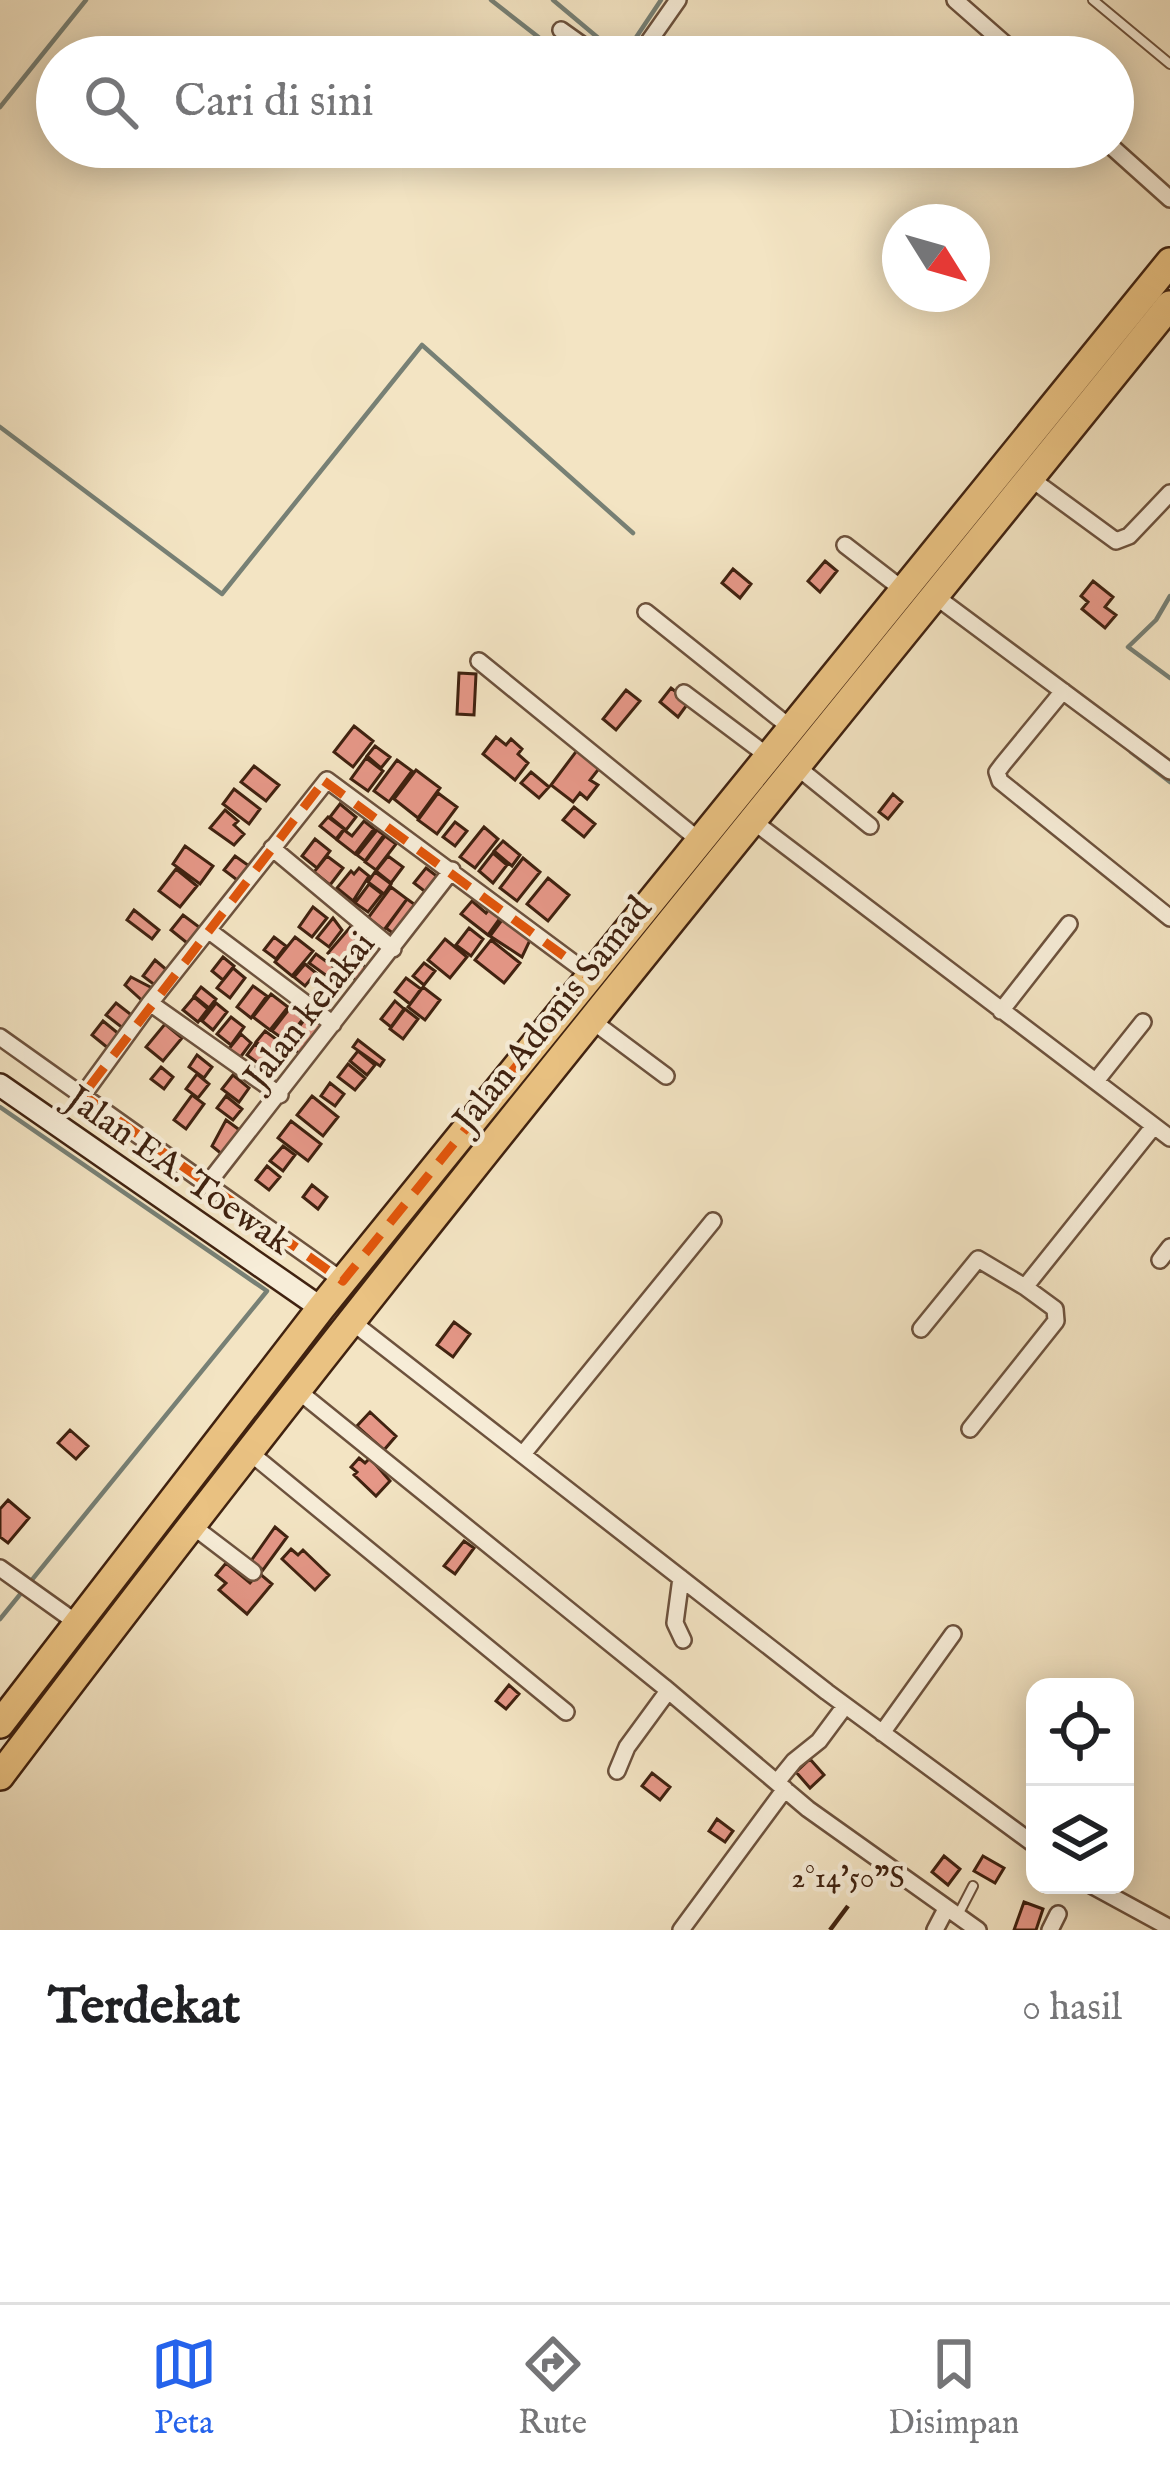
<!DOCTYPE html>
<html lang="id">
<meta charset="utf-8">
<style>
:root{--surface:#fff;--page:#f6f6f6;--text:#202124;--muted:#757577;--line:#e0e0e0;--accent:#2563eb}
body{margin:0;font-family:"IM FELL English",serif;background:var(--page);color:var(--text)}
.controls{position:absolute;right:36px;bottom:36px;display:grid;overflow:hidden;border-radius:24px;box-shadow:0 6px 30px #0003}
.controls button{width:108px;height:108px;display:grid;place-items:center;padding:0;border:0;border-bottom:3px solid var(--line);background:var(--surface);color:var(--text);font:60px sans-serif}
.compass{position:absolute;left:882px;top:204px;width:108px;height:108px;border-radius:50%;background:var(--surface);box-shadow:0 6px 30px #0003;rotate:127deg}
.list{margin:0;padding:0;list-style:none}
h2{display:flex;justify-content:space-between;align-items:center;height:156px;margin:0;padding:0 48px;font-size:51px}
h2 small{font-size:39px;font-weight:400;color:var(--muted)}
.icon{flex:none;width:66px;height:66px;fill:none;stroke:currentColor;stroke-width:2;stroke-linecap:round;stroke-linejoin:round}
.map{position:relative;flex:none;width:1170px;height:1930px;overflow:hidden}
.search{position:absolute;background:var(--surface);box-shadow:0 6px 30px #0003;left:36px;right:36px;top:36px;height:132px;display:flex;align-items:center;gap:30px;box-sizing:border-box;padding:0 42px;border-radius:66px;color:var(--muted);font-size:45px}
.sheet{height:372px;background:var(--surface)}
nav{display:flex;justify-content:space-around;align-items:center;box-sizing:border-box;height:168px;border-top:3px solid var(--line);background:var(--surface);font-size:33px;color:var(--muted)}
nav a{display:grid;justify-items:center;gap:6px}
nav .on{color:var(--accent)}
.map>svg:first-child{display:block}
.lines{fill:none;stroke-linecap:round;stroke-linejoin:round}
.stream{stroke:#778075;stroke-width:4.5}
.building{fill:#e59787;stroke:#402210;stroke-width:3}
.lane-casing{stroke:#6d523d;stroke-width:12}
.street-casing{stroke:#6d523d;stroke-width:20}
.secondary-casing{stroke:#402210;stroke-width:26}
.highway-casing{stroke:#402210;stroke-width:32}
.lane{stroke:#f7edd8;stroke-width:8}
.street{stroke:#f7edd8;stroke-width:15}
.secondary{stroke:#f7edd8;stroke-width:21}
.highway{stroke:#eac282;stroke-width:27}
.marked{fill:none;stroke:#e0560c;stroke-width:9;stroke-dasharray:24 15;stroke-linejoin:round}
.ticks{fill:none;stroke:#402210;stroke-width:4.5}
.labels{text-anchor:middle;stroke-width:9;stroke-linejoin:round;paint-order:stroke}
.street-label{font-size:36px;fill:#402210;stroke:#f7edd8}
.ticks-label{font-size:30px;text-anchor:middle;fill:#402210;stroke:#f7edd8;stroke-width:9;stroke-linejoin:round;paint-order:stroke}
</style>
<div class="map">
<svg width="1170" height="1930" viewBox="0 0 1170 1930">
<rect width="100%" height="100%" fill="#f3e4c3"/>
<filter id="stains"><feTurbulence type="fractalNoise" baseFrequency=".00167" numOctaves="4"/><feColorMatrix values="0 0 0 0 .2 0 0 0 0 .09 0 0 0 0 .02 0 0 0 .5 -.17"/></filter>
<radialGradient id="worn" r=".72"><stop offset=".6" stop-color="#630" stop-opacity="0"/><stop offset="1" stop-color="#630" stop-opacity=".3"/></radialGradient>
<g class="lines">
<path class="stream" d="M491,0L564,57
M553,0L621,57
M623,57L661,0
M0,107L86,0
M0,427L222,594L422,345L633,533
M1170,596L1156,620L1128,647L1170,678
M1131,752L1170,782
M0,1107L267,1291L0,1619"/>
</g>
<path class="building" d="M825,561L837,571L820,592L808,581Z
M733,569L751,584L740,598L722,583Z
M1093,581L1113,597L1105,607L1116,615L1105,628L1082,609L1088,602L1081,596Z
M459,673L476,674L474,715L457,714Z
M671,688L689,702L678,717L660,702Z
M626,690L640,701L616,730L603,719Z
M354,726L373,741L353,767L334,752Z
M496,737L506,745L511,739L522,749L518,754L528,763L515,780L483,754Z
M375,746L390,757L381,768L367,756Z
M578,749L601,766L590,780L598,785L587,799L580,793L573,802L551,785Z
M366,758L383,771L368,791L351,779Z
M397,760L412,771L389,802L374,791Z
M254,766L279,785L266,801L241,782Z
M416,770L440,788L418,818L394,799Z
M531,772L549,787L539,798L521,783Z
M234,789L260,809L249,824L223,804Z
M438,793L457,807L437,834L418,820Z
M893,794L902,802L888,819L879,812Z
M340,804L356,817L346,830L330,817Z
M574,807L595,824L584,837L563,820Z
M225,810L238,821L234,825L244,834L234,845L210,828Z
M328,817L344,829L336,839L320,826Z
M364,821L374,829L355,854L337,840L344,830L352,836Z
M455,822L467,831L455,846L443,837Z
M484,827L498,839L475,868L460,857Z
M377,830L384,835L365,861L357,855Z
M385,836L396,844L376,870L365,862Z
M315,839L330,851L317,868L302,856Z
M503,841L520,855L512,866L494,851Z
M185,846L213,866L200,884L173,864Z
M493,853L507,865L493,883L479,871Z
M235,856L252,868L241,883L224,870Z
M327,856L343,868L330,885L314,872Z
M388,856L403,867L391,883L376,871Z
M523,858L540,872L517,901L500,888Z
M359,868L369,876L353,901L337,888L351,871L354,874Z
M426,868L438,877L427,893L414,883Z
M176,869L197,886L180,907L159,891Z
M375,872L391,884L384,894L368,882Z
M548,878L569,895L548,921L527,904Z
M369,884L382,894L368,912L355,903Z
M391,887L407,899L384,930L368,918Z
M407,899L421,909L399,938L386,928Z
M472,901L486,913L490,908L501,917L488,935L461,914Z
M313,907L327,918L312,937L299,927Z
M134,910L159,930L152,939L127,920Z
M183,915L203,930L191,946L171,930Z
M505,916L532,936L522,957L490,936Z
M333,918L342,930L329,947L317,938Z
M352,925L359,930L353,937L359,942L342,965L328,953Z
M469,928L483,939L471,956L456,945Z
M274,937L286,946L276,959L264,950Z
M295,937L313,951L292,976L275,962Z
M445,939L467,957L450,978L428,960Z
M491,940L520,963L504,983L475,960Z
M316,954L334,967L327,976L309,963Z
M351,956L368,969L358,982L341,969Z
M223,957L234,966L223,980L212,971Z
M155,960L168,971L156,986L143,976Z
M424,963L435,971L424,985L413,976Z
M305,964L316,973L305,986L294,977Z
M233,968L245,978L230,998L217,988Z
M131,977L156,990L146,1004L125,985Z
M406,978L421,989L410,1004L395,992Z
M253,986L267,996L251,1018L237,1007Z
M201,987L216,999L209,1008L194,996Z
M423,987L440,1000L425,1020L408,1007Z
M271,994L288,1007L270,1030L253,1017Z
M194,997L208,1009L198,1022L183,1010Z
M395,1001L404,1009L391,1027L381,1019Z
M116,1003L134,1017L124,1029L106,1015Z
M216,1003L227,1012L213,1030L202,1021Z
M290,1008L303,1019L286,1041L272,1031Z
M405,1009L418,1019L403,1039L390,1029Z
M309,1014L323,1025L300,1054L286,1043Z
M231,1017L244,1027L231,1045L217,1034Z
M103,1021L119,1034L108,1048L92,1035Z
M165,1024L182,1038L163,1061L146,1047Z
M265,1031L280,1042L271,1054L256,1042Z
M241,1034L251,1043L239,1059L228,1050Z
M358,1040L384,1060L380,1066L353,1047Z
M255,1044L270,1055L262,1066L247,1055Z
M358,1051L375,1065L367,1075L350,1061Z
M197,1055L212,1067L204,1078L189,1067Z
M348,1064L365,1078L355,1090L338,1077Z
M161,1067L173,1077L164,1089L151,1079Z
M197,1074L209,1084L198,1098L186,1089Z
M233,1075L249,1088L239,1102L222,1089Z
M330,1083L344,1094L335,1106L321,1096Z
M192,1095L204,1104L186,1129L174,1120Z
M226,1096L242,1109L233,1120L217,1108Z
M312,1096L338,1117L323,1136L297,1115Z
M226,1120L245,1134L223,1155L212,1146Z
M291,1121L321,1144L308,1161L278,1138Z
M283,1146L295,1155L283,1171L270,1161Z
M267,1166L280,1177L269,1190L256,1180Z
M312,1185L327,1197L318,1209L303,1197Z
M454,1322L470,1334L453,1357L437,1345Z
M370,1412L396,1436L384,1450L357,1426Z
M70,1430L88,1446L76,1459L58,1443Z
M359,1458L365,1463L370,1458L390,1481L376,1496L354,1475L357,1472L351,1467Z
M8,1500L29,1518L8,1543L0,1537V1509Z
M275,1527L287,1537L263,1570L251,1561Z
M464,1541L474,1548L455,1574L444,1566Z
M291,1549L298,1555L303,1550L329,1575L315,1590L282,1559Z
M226,1563L250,1583L259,1573L272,1584L247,1614L219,1590L226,1583L216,1575Z
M509,1685L519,1694L506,1709L496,1701Z
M810,1759L824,1775L810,1788L796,1772Z
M652,1773L670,1787L660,1800L642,1786Z
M717,1819L733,1831L725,1842L709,1831Z
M944,1856L960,1869L948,1885L932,1872Z
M983,1856L1004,1868L995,1883L974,1871Z
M1024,1902L1043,1909L1036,1930H1014Z"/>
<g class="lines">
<g class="lane-casing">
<path id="lane" d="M1093,0L1170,64
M958,1915L973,1886"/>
</g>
<g class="street-casing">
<path id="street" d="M955,0L1020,57
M561,30L599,57
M638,57L678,0
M1112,147L1170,199
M1030,478L1116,541L1129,536L1170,493
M845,545L902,589
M935,596L1170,771
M646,612L791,728
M479,661L700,841
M1063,691L1003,764L997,772L1000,781L1170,918
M684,693L768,756
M797,767L870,826
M753,821L1170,1138
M272,848L393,949
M208,930L333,1024
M150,1003L280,1095
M1001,1011L1069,924
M591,1020L666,1076
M0,1037L343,1281
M1096,1081L1143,1022
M83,1095L150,1003L327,780L590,975
M209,1182L452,870
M1160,1260L1170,1247
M351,1321L827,1692L1035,1845
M921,1329L978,1259L1025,1287L1154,1126
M297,1390L664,1687L808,1809L978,1930
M970,1429L1056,1321L1055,1309L1025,1287
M248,1451L566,1712
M523,1454L713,1221
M190,1524L253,1572
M0,1568L77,1623
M681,1578L675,1623L683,1640
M882,1733L953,1634
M617,1771L627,1747L668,1691
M777,1782L794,1761L819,1741L845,1706
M1091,1885L1170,1928
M681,1930L785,1789
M935,1930L946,1909
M1050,1930L1058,1914"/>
</g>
<g class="secondary-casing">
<path id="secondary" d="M0,1085L321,1308"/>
</g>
<g class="highway-casing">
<path id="highway" d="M0,1724L321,1308L1170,262
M0,1776C377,1276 776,793 1170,305"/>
</g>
<use href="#lane" class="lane"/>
<use href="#street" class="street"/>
<use href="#secondary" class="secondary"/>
<use href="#highway" class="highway"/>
</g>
<path class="marked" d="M324,781L590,975L343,1281L83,1095Z"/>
<path class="ticks" d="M830,1930L848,1906"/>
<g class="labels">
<g class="street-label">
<text transform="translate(308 1009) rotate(-52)" y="13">Jalan kelakai</text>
<text transform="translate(551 1013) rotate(-51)" y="13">Jalan Adonis Samad</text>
<text transform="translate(180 1169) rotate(35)" y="13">Jalan EA. Toewak</text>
</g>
</g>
<g class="ticks-label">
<text x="848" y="1887">2°14'50"S</text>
</g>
<rect width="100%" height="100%" filter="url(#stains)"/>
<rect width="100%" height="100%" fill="url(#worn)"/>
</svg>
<div class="controls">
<button><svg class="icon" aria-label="locate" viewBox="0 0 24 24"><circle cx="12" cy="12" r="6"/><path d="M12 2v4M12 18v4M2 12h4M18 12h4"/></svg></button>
<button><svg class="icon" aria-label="layers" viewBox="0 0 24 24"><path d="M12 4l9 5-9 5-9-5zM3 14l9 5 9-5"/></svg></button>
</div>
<svg class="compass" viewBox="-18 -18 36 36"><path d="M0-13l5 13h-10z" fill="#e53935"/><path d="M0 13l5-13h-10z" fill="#757577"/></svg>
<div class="search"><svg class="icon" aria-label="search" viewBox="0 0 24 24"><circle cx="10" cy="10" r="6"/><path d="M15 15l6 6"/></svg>Cari di sini</div>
</div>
<section class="sheet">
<h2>Terdekat<small>0 hasil</small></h2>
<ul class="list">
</ul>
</section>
<nav>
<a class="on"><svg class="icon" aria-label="map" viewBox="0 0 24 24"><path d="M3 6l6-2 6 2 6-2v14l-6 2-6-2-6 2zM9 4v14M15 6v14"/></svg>Peta</a>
<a><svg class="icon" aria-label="directions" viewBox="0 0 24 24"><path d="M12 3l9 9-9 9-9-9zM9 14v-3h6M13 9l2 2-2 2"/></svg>Rute</a>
<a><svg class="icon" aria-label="saved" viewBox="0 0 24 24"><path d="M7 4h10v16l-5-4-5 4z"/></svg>Disimpan</a>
</nav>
